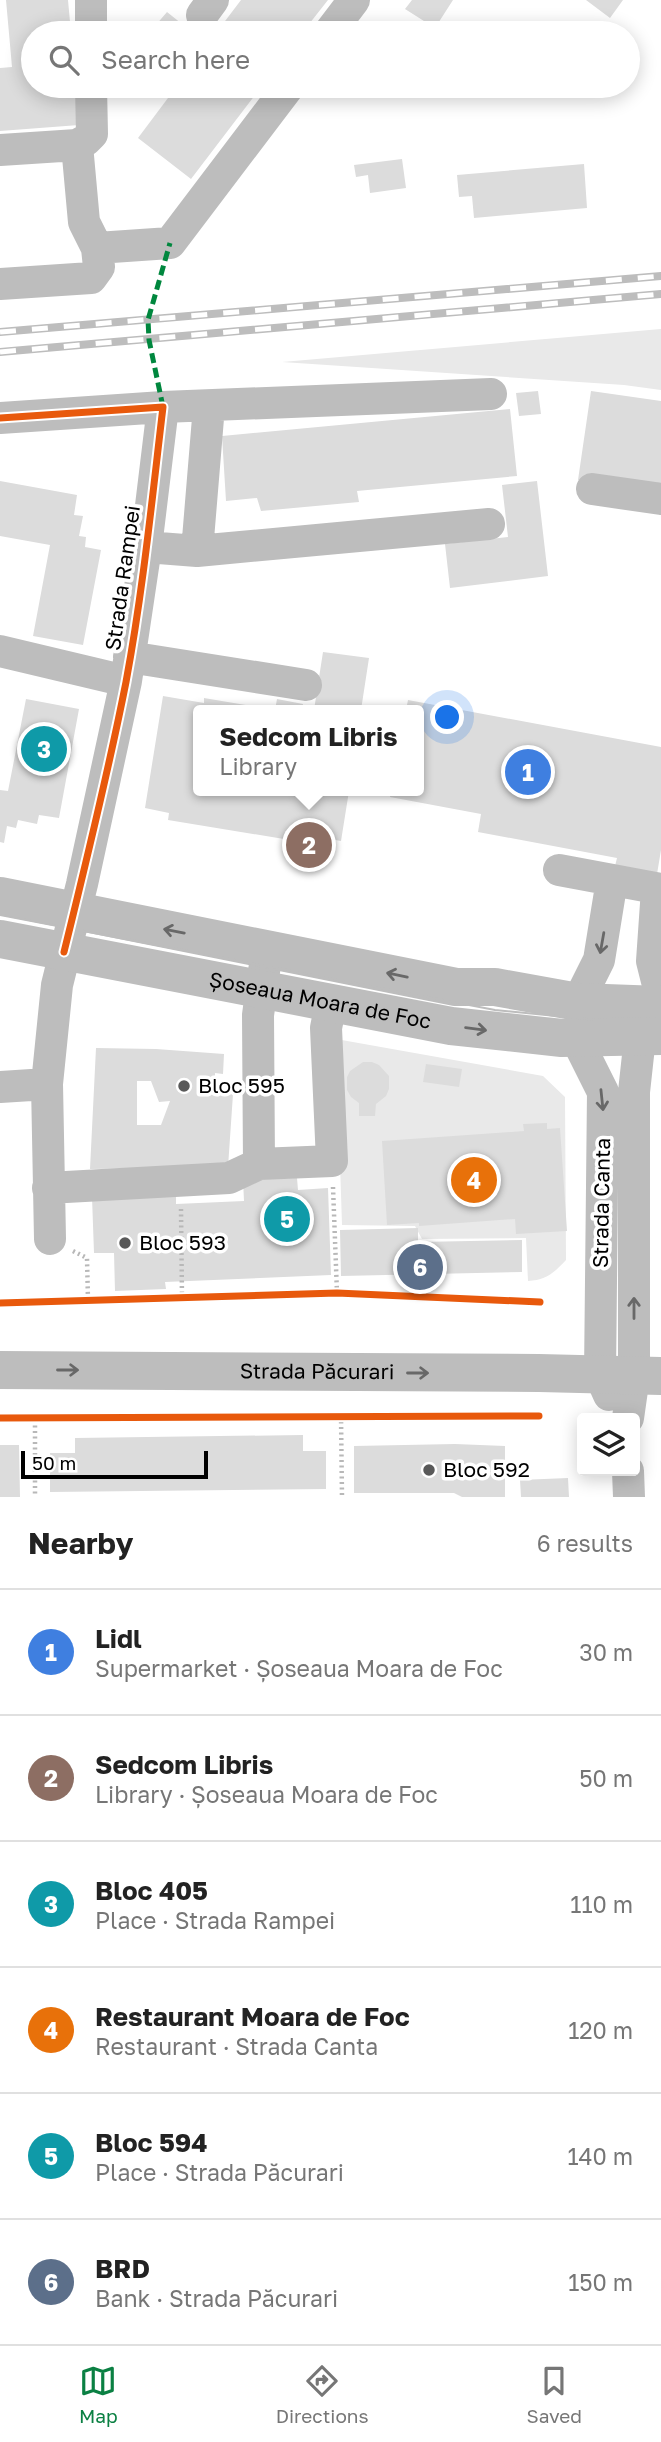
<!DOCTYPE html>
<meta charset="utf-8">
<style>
:root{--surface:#fff;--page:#f2f2f2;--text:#222;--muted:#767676;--line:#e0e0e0;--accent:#0b8043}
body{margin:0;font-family:"Golos Text",sans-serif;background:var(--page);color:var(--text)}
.controls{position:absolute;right:21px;bottom:21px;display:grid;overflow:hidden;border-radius:7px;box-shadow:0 4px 18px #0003}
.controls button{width:63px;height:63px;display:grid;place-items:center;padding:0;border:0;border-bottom:2px solid var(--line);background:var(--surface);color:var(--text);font:35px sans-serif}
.scale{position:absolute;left:21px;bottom:18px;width:187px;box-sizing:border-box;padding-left:7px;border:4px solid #000;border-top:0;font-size:19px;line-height:24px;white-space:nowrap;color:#000;-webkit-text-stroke:5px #fff;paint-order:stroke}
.you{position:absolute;left:448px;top:718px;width:24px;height:24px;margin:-18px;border:5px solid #fff;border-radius:50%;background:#1a73e8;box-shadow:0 0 0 10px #1a73e833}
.badge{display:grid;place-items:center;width:46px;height:46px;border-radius:50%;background:var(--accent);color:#fff;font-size:23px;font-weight:700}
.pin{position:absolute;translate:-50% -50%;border:4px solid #fff;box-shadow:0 2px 7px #0006}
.popup{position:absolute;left:193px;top:705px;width:231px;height:91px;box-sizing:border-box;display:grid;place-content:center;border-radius:7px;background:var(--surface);filter:drop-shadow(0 2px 5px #0005);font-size:23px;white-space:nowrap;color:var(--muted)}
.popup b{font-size:26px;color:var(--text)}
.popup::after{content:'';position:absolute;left:50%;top:100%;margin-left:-14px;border:14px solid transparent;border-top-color:var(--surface)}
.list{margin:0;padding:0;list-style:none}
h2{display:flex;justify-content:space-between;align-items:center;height:91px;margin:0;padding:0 28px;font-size:30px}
h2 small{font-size:23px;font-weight:400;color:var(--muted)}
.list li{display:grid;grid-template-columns:46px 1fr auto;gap:21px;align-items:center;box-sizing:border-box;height:126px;padding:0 28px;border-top:2px solid var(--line)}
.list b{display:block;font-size:26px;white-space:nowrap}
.list p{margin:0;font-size:23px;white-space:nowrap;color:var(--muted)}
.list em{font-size:23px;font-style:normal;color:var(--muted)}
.icon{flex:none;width:38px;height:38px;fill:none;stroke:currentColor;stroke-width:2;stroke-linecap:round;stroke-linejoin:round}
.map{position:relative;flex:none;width:661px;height:1497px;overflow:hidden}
.search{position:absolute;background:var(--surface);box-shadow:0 4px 18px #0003;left:21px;right:21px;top:21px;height:77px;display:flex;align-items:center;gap:18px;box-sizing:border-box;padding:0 24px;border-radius:38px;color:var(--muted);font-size:26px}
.sheet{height:847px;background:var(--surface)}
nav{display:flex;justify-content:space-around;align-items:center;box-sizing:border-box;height:98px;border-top:2px solid var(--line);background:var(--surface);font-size:19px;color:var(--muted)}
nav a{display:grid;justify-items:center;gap:4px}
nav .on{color:var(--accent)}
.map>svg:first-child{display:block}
.green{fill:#e9e9e9}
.building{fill:#dcdcdc;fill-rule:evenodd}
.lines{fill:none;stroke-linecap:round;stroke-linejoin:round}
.path{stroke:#b8b8b8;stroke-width:4.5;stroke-dasharray:2 3.5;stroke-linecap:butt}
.minor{stroke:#bdbdbd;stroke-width:32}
.major{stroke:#bdbdbd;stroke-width:38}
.tram{stroke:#bdbdbd;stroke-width:2}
.rail-casing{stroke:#bdbdbd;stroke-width:8}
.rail{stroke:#fff;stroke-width:5;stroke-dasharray:16;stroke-linecap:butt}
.quiet{stroke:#00873e;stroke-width:5;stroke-dasharray:10 5;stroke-linecap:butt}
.cycleway-casing{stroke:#fff;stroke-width:11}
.cycleway{stroke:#e8590c;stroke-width:7}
.oneway{stroke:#686868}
.poi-dot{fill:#595959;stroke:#fff;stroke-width:2.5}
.labels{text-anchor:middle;stroke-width:7;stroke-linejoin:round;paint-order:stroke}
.street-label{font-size:21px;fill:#000;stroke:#fff}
.poi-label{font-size:21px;fill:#000;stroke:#fff;text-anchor:start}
</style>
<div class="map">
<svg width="661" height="1497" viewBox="0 0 661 1497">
<rect width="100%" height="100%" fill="#fff"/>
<path class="green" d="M661,329V390L624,385L282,362Z
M336,1039L543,1076L565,1097L566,1260C554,1273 546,1280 528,1281L526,1238L422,1239L415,1226L342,1225Z"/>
<path class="building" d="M6,0H68L71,33H33V86H75L79,125L0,131V68L12,67Z
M241,0H328L302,33H216Z
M412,0H453L435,28L405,9Z
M586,0H623L610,18Z
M167,12L187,28L183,33H149Z
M177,86H262L191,179L138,138Z
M402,159L406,188L370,193L368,175L356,177L354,165Z
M584,164L587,208L474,218L472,196L459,197L457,175Z
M538,391L541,414L519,416L516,393Z
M591,391L661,401V492L578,480Z
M510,409L517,476L357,491L359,502L261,511L257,498L226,501L222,436Z
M0,481L77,495L74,515L83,516L79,536L86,537L85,547L101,550L83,645L33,636L50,545L0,536Z
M537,481L548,576L450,588L445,544L508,537L502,485Z
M323,652L369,658L361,710H314Z
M163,696L204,703V698L269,709L199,710V791H349L341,841L285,831L284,839L168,820L169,813L145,808Z
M26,699L79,709L59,818L39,815L37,824L18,820L16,828L7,826L4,843L0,842V790L8,791Z
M277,699L303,704L302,710H275Z
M408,700L661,747V850L657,874L615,866L617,858L478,832L481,814L390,797L391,791H419V710H406Z
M96,1048L156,1049L224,1054L223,1074L215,1073V1094H233L228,1167L90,1169ZM137,1081H151L159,1102L170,1101L161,1125H137Z
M363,1062H372L379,1065L389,1076V1089L386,1096L376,1104L375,1116H359V1103L351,1097L347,1090V1077L350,1071Z
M426,1064L462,1069L459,1087L423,1082Z
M547,1123V1129L560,1128L567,1231L516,1234L515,1219L419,1226V1223L387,1225L382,1141L524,1131L523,1124Z
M297,1178L298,1190L328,1188L331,1275L165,1282L166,1289L115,1291L114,1253H94L92,1197L176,1193V1204L244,1201L243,1180Z
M418,1228V1242L522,1240V1272L341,1276L340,1230Z
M303,1435V1451H326V1489L50,1492V1453H75V1438Z
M455,1444L505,1446V1497H462L454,1493H354V1446Z
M0,1445H19L20,1497H0Z
M568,1478L569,1497H521L520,1480Z"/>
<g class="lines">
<path class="path" d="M333,1187L337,1293
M181,1209L182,1298
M73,1251L87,1258L88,1301
M341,1416L342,1497
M35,1420V1497"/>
<path class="minor" d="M91,0V33
M202,15L213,0
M329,33L354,0
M77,145L86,140L92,134L91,86
M0,150L77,145L84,222L97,248L99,267L91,278L0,284
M97,248L170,243L289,86
M0,418L163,407L491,394
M592,489L661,499
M146,547L197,551L489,524
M197,551L209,406
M0,651L126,681
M129,657L306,685
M559,870L661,889
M657,889L652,961L661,997
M578,1002L599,960L612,880
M621,1025L640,1037L634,1092V1376L628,1418
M576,1038L603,1092L600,1375L609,1395
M0,1087L47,1084
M259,1164L332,1161L326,1028L331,1003
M48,1188L229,1178L259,1164L258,1015L267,950
M50,1239L47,1084L57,985L82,884L126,681L146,547L163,407
M628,1471L629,1497"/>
<g class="major">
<path d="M0,896L456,987H495L578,1002L661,1005"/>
<path id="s1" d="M0,939L451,1026L562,1038L661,1036"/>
<path id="s2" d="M0,1370L539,1373L661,1376"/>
</g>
<path class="tram" d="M0,915L495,1010L597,1020H661"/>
<g class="rail-casing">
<path id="rail" d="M0,332L661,276
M0,352L661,294"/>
</g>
<use href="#rail" class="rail"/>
<path class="quiet" d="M163,407L149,340L148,320L170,243"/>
<g class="cycleway-casing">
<path id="cycleway" d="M0,418L163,407C152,499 143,591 126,682C108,773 86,863 64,952
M0,1303L337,1293L540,1302
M0,1418L539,1416"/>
</g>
<use href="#cycleway" class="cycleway"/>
</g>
<defs><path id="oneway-shaft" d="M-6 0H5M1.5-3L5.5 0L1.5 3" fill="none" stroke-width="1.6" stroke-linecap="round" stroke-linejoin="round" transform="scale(1.75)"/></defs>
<g class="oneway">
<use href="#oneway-shaft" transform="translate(174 931) rotate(-169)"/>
<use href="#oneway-shaft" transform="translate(602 943) rotate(100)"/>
<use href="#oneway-shaft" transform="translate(397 975) rotate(-168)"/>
<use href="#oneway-shaft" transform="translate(476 1029) rotate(7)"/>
<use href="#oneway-shaft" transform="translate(602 1100) rotate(84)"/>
<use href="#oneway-shaft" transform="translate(634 1308) rotate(-90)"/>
<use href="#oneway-shaft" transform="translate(68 1370)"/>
<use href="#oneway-shaft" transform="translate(418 1373)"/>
</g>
<g class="poi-dot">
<circle cx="184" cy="1086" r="7"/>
<circle cx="125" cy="1243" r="7"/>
<circle cx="429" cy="1470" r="7"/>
</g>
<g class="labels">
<g class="street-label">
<text transform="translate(123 578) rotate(-82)" y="7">Strada Rampei</text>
<text dy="7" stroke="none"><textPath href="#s1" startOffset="326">Șoseaua Moara de Foc</textPath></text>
<text transform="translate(602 1203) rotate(-89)" y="7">Strada Canta</text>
<text dy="7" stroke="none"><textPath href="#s2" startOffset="317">Strada Păcurari</textPath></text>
</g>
<g class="poi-label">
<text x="198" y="1093">Bloc 595</text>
<text x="139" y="1250">Bloc 593</text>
<text x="443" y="1477">Bloc 592</text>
</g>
</g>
</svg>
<div class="controls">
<button><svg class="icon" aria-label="layers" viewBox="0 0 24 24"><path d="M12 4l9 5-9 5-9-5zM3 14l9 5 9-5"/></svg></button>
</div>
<div class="scale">50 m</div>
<div class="you"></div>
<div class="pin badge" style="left:528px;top:772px;background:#3f7fe0">1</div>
<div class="pin badge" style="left:309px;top:845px;background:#8d6e63">2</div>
<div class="popup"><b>Sedcom Libris</b>Library</div>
<div class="pin badge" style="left:44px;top:749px;background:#0f9aa8">3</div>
<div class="pin badge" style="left:474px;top:1180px;background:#e8710a">4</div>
<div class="pin badge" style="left:287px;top:1219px;background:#0f9aa8">5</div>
<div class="pin badge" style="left:420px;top:1267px;background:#5c6f8a">6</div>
<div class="search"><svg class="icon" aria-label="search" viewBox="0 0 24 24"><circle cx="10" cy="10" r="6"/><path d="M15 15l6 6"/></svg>Search here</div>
</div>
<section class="sheet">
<h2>Nearby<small>6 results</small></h2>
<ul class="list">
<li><span class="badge" style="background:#3f7fe0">1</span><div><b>Lidl</b><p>Supermarket · Șoseaua Moara de Foc</p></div><em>30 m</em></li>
<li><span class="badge" style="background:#8d6e63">2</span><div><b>Sedcom Libris</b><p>Library · Șoseaua Moara de Foc</p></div><em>50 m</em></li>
<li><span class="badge" style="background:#0f9aa8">3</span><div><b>Bloc 405</b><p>Place · Strada Rampei</p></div><em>110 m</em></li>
<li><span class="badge" style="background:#e8710a">4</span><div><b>Restaurant Moara de Foc</b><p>Restaurant · Strada Canta</p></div><em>120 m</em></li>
<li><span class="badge" style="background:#0f9aa8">5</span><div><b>Bloc 594</b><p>Place · Strada Păcurari</p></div><em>140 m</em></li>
<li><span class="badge" style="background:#5c6f8a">6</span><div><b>BRD</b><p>Bank · Strada Păcurari</p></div><em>150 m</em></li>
</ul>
</section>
<nav>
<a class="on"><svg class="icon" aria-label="map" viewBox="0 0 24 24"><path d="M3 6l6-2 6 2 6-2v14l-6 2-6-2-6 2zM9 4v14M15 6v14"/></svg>Map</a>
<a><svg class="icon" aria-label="directions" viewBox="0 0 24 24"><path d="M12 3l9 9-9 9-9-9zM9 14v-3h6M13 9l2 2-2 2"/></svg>Directions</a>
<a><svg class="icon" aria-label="saved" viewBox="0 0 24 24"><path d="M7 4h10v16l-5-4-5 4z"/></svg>Saved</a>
</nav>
